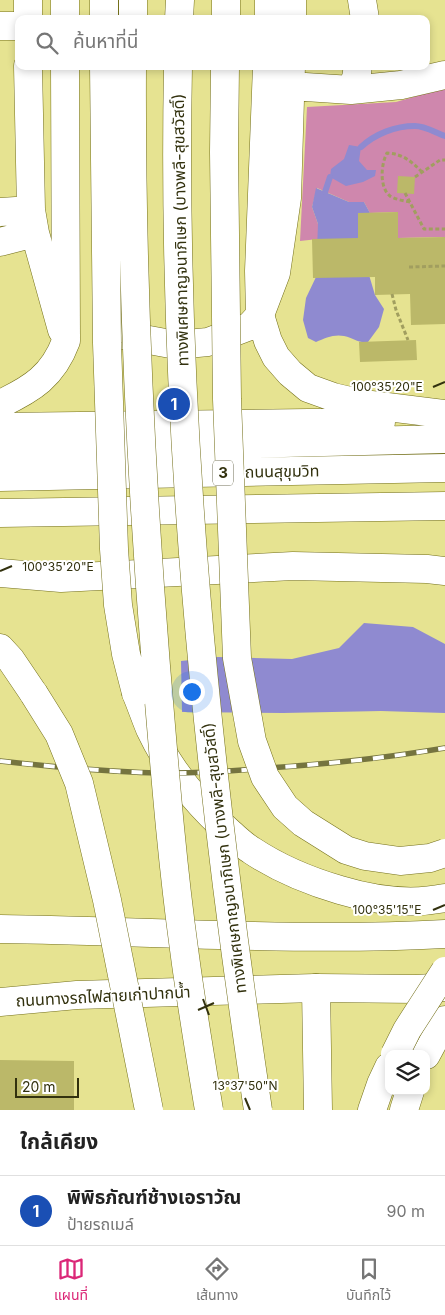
<!DOCTYPE html>
<html lang="th">
<meta charset="utf-8">
<style>
:root{--surface:#fff;--page:#f2f2f2;--text:#222;--muted:#767676;--line:#e0e0e0;--accent:#db2777}
body{margin:0;font-family:Inter,"Noto Sans Thai",sans-serif;background:var(--page);color:var(--text)}
.controls{position:absolute;right:15px;bottom:15px;display:grid;overflow:hidden;border-radius:10px;box-shadow:0 2px 8px #0003}
.controls button{width:45px;height:45px;display:grid;place-items:center;padding:0;border:0;border-bottom:1px solid var(--line);background:var(--surface);color:var(--text);font:25px sans-serif}
.scale{position:absolute;left:15px;bottom:12px;width:64px;box-sizing:border-box;padding-left:5px;border:2px solid #32310e;border-top:0;font-size:14px;line-height:18px;white-space:nowrap;color:#32310e;-webkit-text-stroke:4px #fff;paint-order:stroke}
.you{position:absolute;left:191px;top:691px;width:18px;height:18px;margin:-12px;border:4px solid #fff;border-radius:50%;background:#1a73e8;box-shadow:0 0 0 8px #1a73e833}
.badge{display:grid;place-items:center;width:32px;height:32px;border-radius:50%;background:var(--accent);color:#fff;font-size:16px;font-weight:700}
.pin{position:absolute;translate:-50% -50%;border:2px solid #fff;box-shadow:0 1px 5px #0006}
.list{margin:0;padding:0;list-style:none}
h2{display:flex;justify-content:space-between;align-items:center;height:65px;margin:0;padding:0 20px;font-size:21px}
h2 small{font-size:16px;font-weight:400;color:var(--muted)}
.list li{display:grid;grid-template-columns:32px 1fr auto;gap:15px;align-items:center;box-sizing:border-box;height:70px;padding:0 20px;border-top:1px solid var(--line)}
.list b{display:block;font-size:19px;white-space:nowrap}
.list p{margin:0;font-size:16px;white-space:nowrap;color:var(--muted)}
.list em{font-size:16px;font-style:normal;color:var(--muted)}
.icon{flex:none;width:28px;height:28px;fill:none;stroke:currentColor;stroke-width:2;stroke-linecap:round;stroke-linejoin:round}
.map{position:relative;flex:none;width:445px;height:1110px;overflow:hidden}
.search{position:absolute;background:var(--surface);box-shadow:0 2px 8px #0003;left:15px;right:15px;top:15px;height:55px;display:flex;align-items:center;gap:12px;box-sizing:border-box;padding:0 18px;border-radius:10px;color:var(--muted);font-size:19px}
.sheet{height:135px;background:var(--surface)}
nav{display:flex;justify-content:space-around;align-items:center;box-sizing:border-box;height:70px;border-top:1px solid var(--line);background:var(--surface);font-size:14px;color:var(--muted)}
nav a{display:grid;justify-items:center;gap:2px}
nav .on{color:var(--accent)}
.map>svg:first-child{display:block}
.forest{fill:#cf87ad}
.water{fill:#8f8ad0}
.lines{fill:none;stroke-linecap:round;stroke-linejoin:round}
.stream{stroke:#8f8ad0;stroke-width:6}
.building{fill:#bbb869}
.minor-casing{stroke:#74701a;stroke-width:29}
.major-casing{stroke:#74701a;stroke-width:29}
.highway-casing{stroke:#74701a;stroke-width:29}
.path{stroke:#a19e5f;stroke-width:3;stroke-dasharray:4 2.5;stroke-linecap:butt}
.minor{stroke:#fff;stroke-width:28}
.major{stroke:#fff;stroke-width:28}
.highway{stroke:#fff;stroke-width:28}
.rail-casing{stroke:#75743f;stroke-width:5.5}
.rail{stroke:#fff;stroke-width:4;stroke-dasharray:11;stroke-linecap:butt}
.highway-bridge-casing{stroke:#74701a;stroke-width:29;stroke-linecap:butt}
.highway-bridge{stroke:#fff;stroke-width:28}
.ticks{fill:none;stroke:#32310e;stroke-width:2}
.labels{text-anchor:middle;stroke-width:4;stroke-linejoin:round;paint-order:stroke}
.shield{fill:#fff;stroke:#706f56;stroke-width:1}
.shield-label{font-size:15px;font-weight:bold;fill:#32310e}
.street-label{font-size:16px;fill:#32310e;stroke:#fff}
.ticks-label{font-size:12px;text-anchor:middle;fill:#32310e;stroke:#fff;stroke-width:4;stroke-linejoin:round;paint-order:stroke}
</style>
<div class="map">
<svg width="445" height="1110" viewBox="0 0 445 1110">
<rect width="100%" height="100%" fill="#e6e391"/>
<path class="forest" d="M445,88V237L398,238V212L370,213L364,202H349L317,188L312,207L318,224V239L300,241L307,107L396,102Z"/>
<path class="water" d="M349,145L361,147L359,161L367,170H376L375,176L363,182L346,186L330,177L331,169L344,159Z
M316,188L349,202H364L370,213H358V238L375,295L384,309L379,327L368,342C357,343 354,338 344,336C334,334 325,338 316,342L308,338L303,320L306,298L316,277L318,224L312,207Z
M364,623L413,627L445,644V713L381,711L283,713L182,712L181,661L218,657L292,659L339,648Z"/>
<g class="lines">
<path class="stream" d="M361,147C375,134 395,126 415,126C425,126 436,133 445,136
M325,192L330,177"/>
</g>
<path class="building" d="M398,176L415,177L414,194L397,193Z
M398,212V238L445,237V324L411,325L410,294L375,295V277L313,278L312,239L358,238V213Z
M416,340L417,360L360,362L359,342Z
M0,1060L74,1061V1110H0Z"/>
<g class="lines">
<g class="minor-casing">
<path id="minor" d="M362,0L365,19
M28,19V0
M292,19V0
M0,26H19
M28,66L31,210L35,233L62,330
M290,86L351,90L356,78L358,66
M351,90L401,85L445,75
M0,212L31,210
M0,242L35,233
M260,315L276,273L287,198L291,66
M316,988L318,1110"/>
</g>
<g class="major-casing">
<path id="major" d="M0,1002L77,995L316,988L418,989L445,987"/>
</g>
<g class="highway-casing">
<path id="highway" d="M65,19V0
M104,19V0
M133,19V0
M179,19L180,0
M226,19V0
M269,19V0
M267,66L259,271L260,315L268,341L276,357L290,373L308,388L333,397L363,404L445,414
M115,298C115,312 112,325 122,335L176,345L208,342L250,326L260,315
M0,404C32,389 53,376 66,341L65,66
M0,427L381,422
M0,450L445,439
M0,477L445,468
M0,513L445,506
M0,573L61,578L293,566L427,569L445,571
M0,648L11,660L34,694
M136,693C141,705 145,717 150,729C169,769 197,804 230,833C237,839 243,845 251,850C278,868 309,881 340,890C373,900 411,905 445,898
M0,929C148,931 297,942 445,934
M426,1055L445,1020
M372,1110L381,1084L389,1067
M404,1110L410,1091"/>
</g>
<path class="path" d="M415,177L440,160H445
M405,193L424,229H445
M410,202C404,201 394,199 390,196C379,187 381,164 387,153C403,154 411,161 422,172
M409,267L445,266
M392,294L396,310L408,340"/>
<use href="#minor" class="minor"/>
<use href="#major" class="major"/>
<use href="#highway" class="highway"/>
<g class="rail-casing">
<path id="rail" d="M0,761C44,766 88,770 132,772C177,775 223,772 268,768C328,764 386,758 445,748"/>
</g>
<use href="#rail" class="rail"/>
<g class="highway-bridge-casing">
<path id="highway-bridge" d="M104,66L107,343L114,549L118,605L126,654L136,693
M132,66C131,266 140,466 156,666C164,760 171,855 184,949C191,1003 200,1056 209,1110
M178,66C171,416 206,765 258,1110
M225,66L224,152L227,399L233,555L237,658L252,741L265,777L285,807L303,823L346,850L365,856L400,861L430,858L445,853
M34,694L59,734L79,783L107,900L149,1110
M395,1054L407,1030L445,971"/>
</g>
<use href="#highway-bridge" class="highway-bridge"/>
</g>
<path class="ticks" d="M433,387L445,382M0,571L12,566M433,910L445,905M203,999L209,1015M198,1010L214,1003M245,1098L250,1110"/>
<g class="labels">
<rect class="shield" x="213" y="460.5" width="20" height="25" rx="4"/>
<g class="shield-label">
<text x="223" y="478">3</text>
</g>
<g class="street-label">
<text transform="translate(180 230) rotate(-91)" y="6">ทางพิเศษกาญจนาภิเษก (บางพลี-สุขสวัสดิ์)</text>
<text transform="translate(282 471) rotate(-1)" y="6">ถนนสุขุมวิท</text>
<text transform="translate(224 858) rotate(-97)" y="6">ทางพิเศษกาญจนาภิเษก (บางพลี-สุขสวัสดิ์)</text>
<text transform="translate(103 996) rotate(-3)" y="6">ถนนทางรถไฟสายเก่าปากน้ำ</text>
</g>
</g>
<g class="ticks-label">
<text x="387" y="391">100°35'20"E</text>
<text x="58" y="571">100°35'20"E</text>
<text x="387" y="914">100°35'15"E</text>
<text x="245" y="1090">13°37'50"N</text>
</g>
</svg>
<div class="controls">
<button><svg class="icon" aria-label="layers" viewBox="0 0 24 24"><path d="M12 4l9 5-9 5-9-5zM3 14l9 5 9-5"/></svg></button>
</div>
<div class="scale">20 m</div>
<div class="you"></div>
<div class="pin badge" style="left:174px;top:404px;background:#1a4fb4">1</div>
<div class="search"><svg class="icon" aria-label="search" viewBox="0 0 24 24"><circle cx="10" cy="10" r="6"/><path d="M15 15l6 6"/></svg>ค้นหาที่นี่</div>
</div>
<section class="sheet">
<h2>ใกล้เคียง<small></small></h2>
<ul class="list">
<li><span class="badge" style="background:#1a4fb4">1</span><div><b>พิพิธภัณฑ์ช้างเอราวัณ</b><p>ป้ายรถเมล์</p></div><em>90 m</em></li>
</ul>
</section>
<nav>
<a class="on"><svg class="icon" aria-label="map" viewBox="0 0 24 24"><path d="M3 6l6-2 6 2 6-2v14l-6 2-6-2-6 2zM9 4v14M15 6v14"/></svg>แผนที่</a>
<a><svg class="icon" aria-label="directions" viewBox="0 0 24 24"><path d="M12 3l9 9-9 9-9-9zM9 14v-3h6M13 9l2 2-2 2"/></svg>เส้นทาง</a>
<a><svg class="icon" aria-label="saved" viewBox="0 0 24 24"><path d="M7 4h10v16l-5-4-5 4z"/></svg>บันทึกไว้</a>
</nav>
